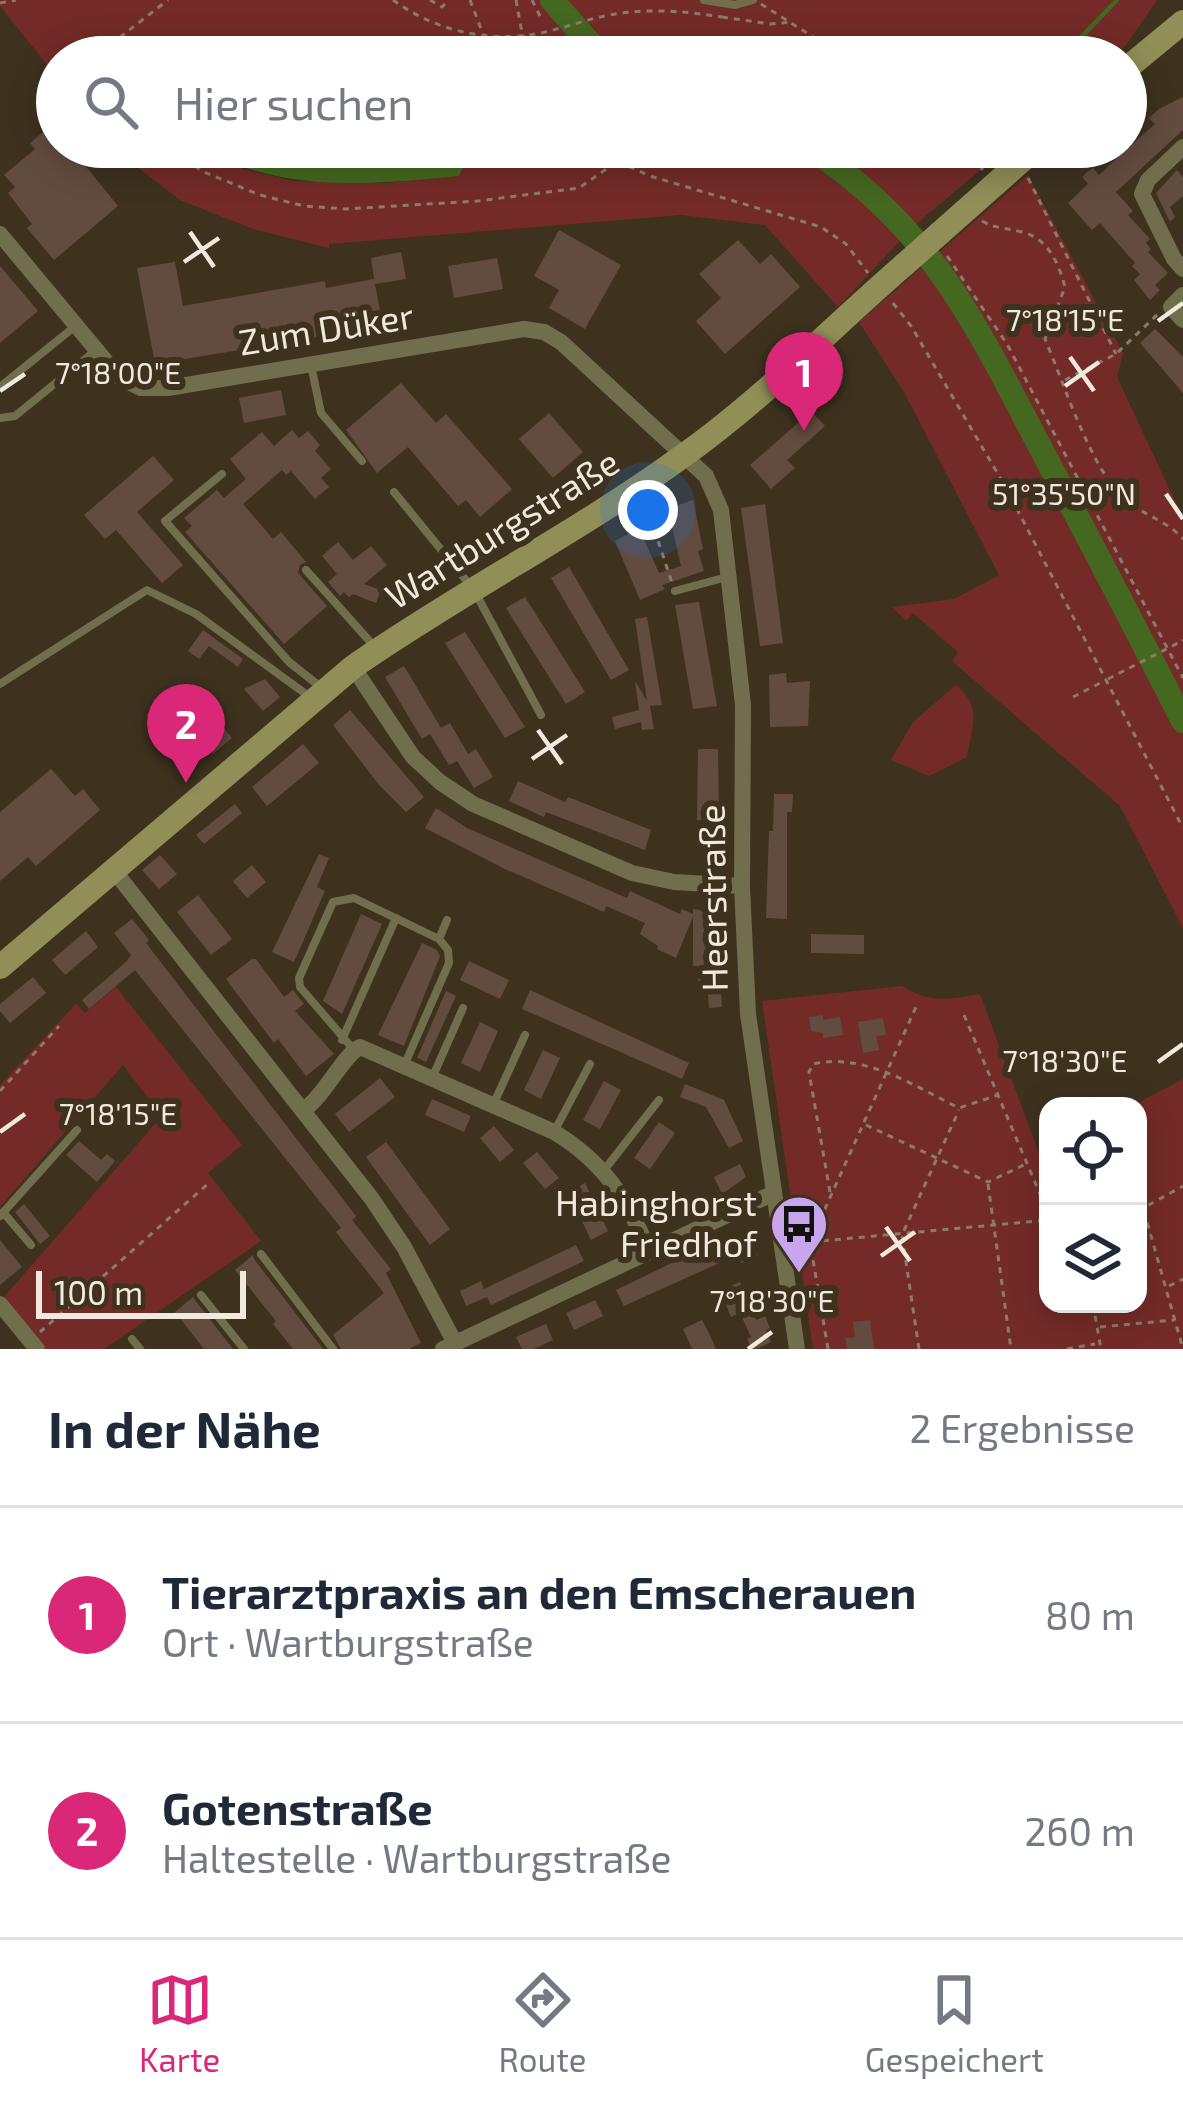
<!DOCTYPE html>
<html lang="de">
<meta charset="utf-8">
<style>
:root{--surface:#fff;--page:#f2f2f3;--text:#1f2937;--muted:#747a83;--line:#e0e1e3;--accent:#db2777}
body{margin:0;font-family:"Exo 2",sans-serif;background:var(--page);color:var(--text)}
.controls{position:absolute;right:36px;bottom:36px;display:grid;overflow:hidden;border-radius:24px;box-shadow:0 6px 30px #0003}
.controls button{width:108px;height:108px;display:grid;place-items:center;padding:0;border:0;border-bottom:3px solid var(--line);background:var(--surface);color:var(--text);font:60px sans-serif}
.scale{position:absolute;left:36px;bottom:30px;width:210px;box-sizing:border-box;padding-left:12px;border:6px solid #f1e9dd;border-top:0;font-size:33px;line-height:42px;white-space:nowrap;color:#f1e9dd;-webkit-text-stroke:9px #3e321f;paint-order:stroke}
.you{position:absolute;left:648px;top:510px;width:42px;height:42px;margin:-30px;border:9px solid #fff;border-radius:50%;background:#1a73e8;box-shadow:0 0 0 18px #1a73e833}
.badge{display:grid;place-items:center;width:78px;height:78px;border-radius:50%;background:var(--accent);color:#fff;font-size:39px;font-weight:700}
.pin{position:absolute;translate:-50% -99px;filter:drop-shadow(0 3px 6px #0008)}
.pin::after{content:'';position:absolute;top:63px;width:42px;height:36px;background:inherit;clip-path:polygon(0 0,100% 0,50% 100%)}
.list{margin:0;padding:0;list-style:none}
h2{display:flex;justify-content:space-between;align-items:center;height:156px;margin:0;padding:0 48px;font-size:51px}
h2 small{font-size:39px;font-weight:400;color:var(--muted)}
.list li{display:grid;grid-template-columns:78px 1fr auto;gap:36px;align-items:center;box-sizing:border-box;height:216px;padding:0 48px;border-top:3px solid var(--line)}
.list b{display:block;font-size:45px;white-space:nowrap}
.list p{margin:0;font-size:39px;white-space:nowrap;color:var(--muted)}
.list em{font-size:39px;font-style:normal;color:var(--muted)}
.icon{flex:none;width:66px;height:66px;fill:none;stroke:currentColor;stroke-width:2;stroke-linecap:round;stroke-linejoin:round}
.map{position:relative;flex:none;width:1183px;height:1349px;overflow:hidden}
.search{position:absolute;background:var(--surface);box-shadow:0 6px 30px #0003;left:36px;right:36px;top:36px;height:132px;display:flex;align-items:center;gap:30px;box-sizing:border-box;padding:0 42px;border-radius:66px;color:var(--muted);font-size:45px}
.sheet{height:588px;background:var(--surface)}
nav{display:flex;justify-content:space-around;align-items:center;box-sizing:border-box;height:168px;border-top:3px solid var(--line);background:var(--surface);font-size:33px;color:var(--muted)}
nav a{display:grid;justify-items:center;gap:6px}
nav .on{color:var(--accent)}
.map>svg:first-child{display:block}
.green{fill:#742b27}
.water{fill:#446820}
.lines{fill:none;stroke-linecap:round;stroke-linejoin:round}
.stream{stroke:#446820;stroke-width:4.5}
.river{stroke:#446820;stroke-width:24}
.building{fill:#624c3f}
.path{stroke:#887d6d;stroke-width:3;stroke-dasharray:6 6;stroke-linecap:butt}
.service{stroke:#706e4c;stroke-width:8}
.minor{stroke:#706e4c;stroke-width:16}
.secondary{stroke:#918e58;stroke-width:24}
.path-bridge{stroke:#887d6d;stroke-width:3;stroke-dasharray:6 6;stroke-linecap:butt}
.secondary-bridge{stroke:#918e58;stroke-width:24}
.ticks{fill:none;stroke:#f1e9dd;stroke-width:4.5}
.labels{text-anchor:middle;stroke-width:12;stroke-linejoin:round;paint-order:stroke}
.street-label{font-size:36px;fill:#f1e9dd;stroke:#3e321f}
.poi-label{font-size:36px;fill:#f1e9dd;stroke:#3e321f;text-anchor:end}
.ticks-label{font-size:30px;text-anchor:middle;fill:#f1e9dd;stroke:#3e321f;stroke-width:12;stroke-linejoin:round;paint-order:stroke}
</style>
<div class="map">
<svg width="1183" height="1349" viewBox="0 0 1183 1349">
<rect width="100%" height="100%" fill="#3e321f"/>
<path class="green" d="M0,0H1157L1126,45L1112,57H57V77L0,6Z
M111,147H194L235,167L293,181L388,183L458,176L472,147H1008L916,224L838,307L765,225L681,215L329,244V248L253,229L180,200Z
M1028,175L1123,353L1117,377L1183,518V928L1120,806L952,661L958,652L913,613L906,621L892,607L954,599L999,575L904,392L859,322Z
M956,685C983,708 972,725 967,757L929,776L891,760L913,722Z
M902,986C928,1003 950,1000 980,994L1039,1153L1048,1150V1304H1138V1106H1132L1183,1079V1349H813L762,1001Z
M116,987L242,1145L208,1173L261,1241L104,1349H44L3,1298L162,1116L123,1065L0,1207V1085L76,1004L85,1013Z"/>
<path class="water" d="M194,147H472L459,176C361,186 284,192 194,147Z"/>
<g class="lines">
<path class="stream" d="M1062,57L1117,0
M866,147C889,157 909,159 930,147"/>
<path class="river" d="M552,0L602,57
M808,147C936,229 980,334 1048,462C1094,548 1139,635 1183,721"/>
</g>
<path class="building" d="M1183,97V130L1116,192L1133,211L1128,215L1150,239L1146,243L1151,249L1148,252L1168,273L1155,285L1160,290L1150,300L1134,280L1140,274L1132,266L1135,263L1100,223L1092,230L1068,203L1088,184L1082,177L1087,172L1093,168L1099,175L1119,156L1110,147H1129L1155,124L1149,118L1159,109Z
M57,120V147H92L97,153L84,164L118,206L54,260L27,228L32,224L8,193L15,187L4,175L35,149L30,143Z
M1177,170L1183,177V196L1170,207L1175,217L1170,222L1156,193Z
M559,230L621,265L585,329L549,308L559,290L534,276Z
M738,240L760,264L771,254L800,287L725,354L696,321L721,298L699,274Z
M401,252L406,279L375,284L371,258Z
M497,258L503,289L454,298L448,266Z
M175,262L183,306L325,281L326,288L374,279L383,326L155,364L137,268Z
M0,266L38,311L0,343Z
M1155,329L1183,357V393L1140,343Z
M401,383L436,423L446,414L512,489L480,517L466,500L458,506L408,447L377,473L346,430Z
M281,390L286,415L244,423L239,398Z
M549,413L583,452L553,478L519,439Z
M814,414L825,426L787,460L795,468L771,489L750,465L807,415L810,418Z
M292,430L299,438L308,431L320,445L315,451L331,469L321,478L329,487L315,499L291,471L286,475L282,470L243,504L273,539L281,532L306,562L300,565L298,573L327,606L284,644L185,532L192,526L184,518L217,490L224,498L246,479L230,459L262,432L274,446Z
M153,456L174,480L137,512L183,565L162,583L116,530L105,539L84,515Z
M693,500L703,549L698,551L704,571L662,585L665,589L640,600L615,541L639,528L659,573L681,566L668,509Z
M765,504L783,643L760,646L741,508Z
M338,542L353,560L371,546L387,565L364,584L381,590L376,603L353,594L349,597L344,592L340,596L328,582L337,574L322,556Z
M569,567L629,670L611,680L551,578Z
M525,597L585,692L566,704L506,608Z
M699,602L717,706L693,709L675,605Z
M647,617L662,705L650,706L654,729L642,730L641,722L615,729L612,717L639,710L635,681L647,701L635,619Z
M203,630L243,659L238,667L209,646L199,659L188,651Z
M465,632L525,727L505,738L445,643Z
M404,666L441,728L450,723L468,754L476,749L493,777L474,788L457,761L449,765L430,734L422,739L385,677Z
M786,673L787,683L810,681L808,726L770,727L769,675Z
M265,679L280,697L263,711L244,689Z
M350,710L424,797L406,812L379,785L333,725Z
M217,720L232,738L213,754L194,732L203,724L207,729Z
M303,744L319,763L267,806L252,787Z
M698,749H718L719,820H697Z
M51,769L75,796L83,789L100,810L36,866L28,857L0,881V812Z
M518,781L565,802L568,797L651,830L645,850L546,812L544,817L509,801Z
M774,794H793L792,812H787V919L766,918L769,831H773Z
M235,804L242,813L204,844L196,835Z
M436,808L467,828L627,898L630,891L680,914L682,909L693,914V909L699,910L723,923L717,932L722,1007L709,1008L707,985H698V966H693V917L676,958L657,949L658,946L640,934L645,923L606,906L604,912L505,869L425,828Z
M319,854L329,858L317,887L325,891L294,962L272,952Z
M160,855L177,874L159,889L142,870Z
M252,865L266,882L247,898L233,881Z
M198,895L232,939L211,955L177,912Z
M361,914L382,924L342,1014L323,1001Z
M132,919L149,940L146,943L356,1216L352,1220L391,1269L386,1273L421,1343L409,1349H341L333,1335L384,1293L336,1232L341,1228L135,970L89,1009L82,1000L127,961L131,955L114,933Z
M86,931L98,947L65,975L52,960Z
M811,934L864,935V954L811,953Z
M422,943L437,950L440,956L404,1046L378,1035Z
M252,959H256L284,997L293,990L304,1004L295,1011L334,1054L306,1076L278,1039L274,1043L226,979Z
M469,961L509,980L500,999L460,980Z
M33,977L46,993L10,1023L0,1011V1004Z
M530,990L689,1063L682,1079L522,1009Z
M446,991L456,996L426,1062L417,1058Z
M823,1015V1020L840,1017L843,1035L823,1038V1033L811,1031L809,1017Z
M883,1018L886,1035L876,1036L879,1050L863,1053L858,1022Z
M480,1022L498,1031L480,1072L461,1063Z
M543,1050L560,1058L541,1099L524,1090Z
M380,1078L395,1097L349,1132L335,1114Z
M604,1081L621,1090L600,1129L583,1120Z
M685,1084L724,1100L743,1141L729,1148L706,1107L680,1097Z
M432,1099L471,1116L464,1132L425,1115Z
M659,1122L675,1133L650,1169L634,1158Z
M494,1126L514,1150L500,1162L480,1138Z
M79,1141L101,1160L107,1154L115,1161L97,1182L66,1155Z
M386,1142L450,1229L430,1245L366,1157Z
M537,1152L559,1178L545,1189L523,1163Z
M740,1164L746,1177L722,1194L714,1177Z
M585,1183L608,1231L591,1240L568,1192Z
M684,1192L692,1208L668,1220L661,1203Z
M24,1204L50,1236L40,1244L15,1212Z
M747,1233L758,1255L741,1263L737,1255L624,1306L616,1290L709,1245L712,1250Z
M0,1240L22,1267L0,1285Z
M576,1245L584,1261L491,1305L487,1297L466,1306L460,1291L481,1281L484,1289Z
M253,1255L254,1259L323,1349H293L273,1324L276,1321L235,1270Z
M740,1282L756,1320L765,1316L770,1328L766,1330L771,1342L756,1349H752L747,1339L751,1337L740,1313L731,1317L720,1290Z
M193,1297L195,1300L233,1349H204L175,1312Z
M595,1300L603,1316L574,1330L566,1313Z
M702,1320L709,1333L716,1349H692L689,1342L683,1329Z
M870,1320L874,1349H847L845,1338L855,1337L853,1322Z
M546,1324L553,1340L534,1349H522L516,1337Z"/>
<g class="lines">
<path class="path" d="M430,0L442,7L449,0
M470,0L492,57
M516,0L522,33L533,57
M532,0L540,16
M0,3L16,0
M761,4L845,57
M722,17L770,24L791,22
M106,57L119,38L168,0
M164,147L204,172L260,195L304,206L346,209L478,201L579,188L618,161L603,147
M585,147L650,176L821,227L846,244L868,273
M981,170L997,147
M1028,178L1116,354
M982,221C996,229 1007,228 1022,232C1048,238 1059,264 1065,287L1045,339C1065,386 1087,458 1120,495C1138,514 1166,519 1183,539
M947,256L1007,344L1183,678
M893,303L911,326L1005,486L1183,828
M1065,380L1116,354L1159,313
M647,507L672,583
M1182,641L1183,640
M1073,697L1106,680
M964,1015L1048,1213
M0,1091L59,1026
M866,1125L988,1182L1026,1164
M988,1184L1011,1349
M830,1192L809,1072L813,1064C864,1052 916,1087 959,1108L998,1095
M1138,1211L1183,1186
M1144,1211L1183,1349
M799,1243L1048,1220
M1169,1286L1183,1279
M1093,1304L1101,1349
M1100,1327L1174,1320
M40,1332L209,1183
M828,1349L810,1242L916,1007
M919,1349L902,1235L959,1110
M1067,1349L1095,1344"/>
<path class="service" d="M704,0L735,5L753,0
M311,365L321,413L362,461
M0,387L73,328
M0,418L15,416L95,351
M222,474L165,521L289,662L322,688
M394,492L474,590L541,715
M306,570L373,645
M675,591L727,577
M0,684L147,590L196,614L310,697
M439,939L447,920
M342,1040L396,918
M353,1049L300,987L299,978L333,902L354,898L439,939L448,950L449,963L404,1066
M433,1076L463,1008
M494,1103L525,1035
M555,1130L590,1064
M605,1169L659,1100
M3,1212L31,1245
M0,1216L77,1130
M261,1254L333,1349
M201,1295L244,1349
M132,1339L140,1349"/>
<path class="minor" d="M1183,147L1148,180L1142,194L1174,259L1183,269
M0,234L119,377L141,388H168L524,329L544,332L561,342L706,476L721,510L743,705L742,886L748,1014L797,1349
M1183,295L1171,307L1183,320
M353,667L413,757L440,782L473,804L632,873L674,882L742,886
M112,868L372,1199L404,1247L455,1343
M304,1110C327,1093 343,1055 360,1047L554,1132C604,1162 626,1198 649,1251
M0,1304L37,1349
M443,1349L774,1193"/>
<path class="secondary" d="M1126,69L1183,22
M940,233L1037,147
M0,967L353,667C459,593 575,534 680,458C760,402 830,329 904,265"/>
<path class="path-bridge" d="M393,0C437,32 492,44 545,32C567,27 588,19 609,15C648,8 684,11 722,17
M1108,679L1182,641"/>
<path class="secondary-bridge" d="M904,265L940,233"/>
</g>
<path class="ticks" d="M190,232L214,267M184,262L219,238M1158,321L1183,303M1070,357L1094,391M1065,386L1099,362M0,391L25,374M1166,494L1183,519M538,730L562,764M532,759L567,735M1158,1062L1183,1044M0,1132L25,1114M886,1227L910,1261M881,1256L915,1232M748,1349L772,1332"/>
<defs>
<g id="bus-pin" transform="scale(3)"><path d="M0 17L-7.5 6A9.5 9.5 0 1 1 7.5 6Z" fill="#c9a5ee" stroke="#3e321f"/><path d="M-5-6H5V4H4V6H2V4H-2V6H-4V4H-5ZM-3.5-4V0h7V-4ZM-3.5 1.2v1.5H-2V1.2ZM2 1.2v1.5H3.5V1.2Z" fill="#111"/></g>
</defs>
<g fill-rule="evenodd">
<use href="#bus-pin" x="799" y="1224"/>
</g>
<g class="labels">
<g class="street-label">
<text transform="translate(326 329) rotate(-9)" y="13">Zum Düker</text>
<text transform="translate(502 529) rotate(-32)" y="13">Wartburgstraße</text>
<text transform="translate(713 898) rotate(-91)" y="13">Heerstraße</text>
</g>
<g class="poi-label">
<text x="757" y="1216">Habinghorst<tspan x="757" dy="41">Friedhof</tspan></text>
</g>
</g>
<g class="ticks-label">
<text x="1065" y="331">7°18'15"E</text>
<text x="118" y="384">7°18'00"E</text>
<text x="1064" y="505">51°35'50"N</text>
<text x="1065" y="1072">7°18'30"E</text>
<text x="118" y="1125">7°18'15"E</text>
<text x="772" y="1312">7°18'30"E</text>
</g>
</svg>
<div class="controls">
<button><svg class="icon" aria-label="locate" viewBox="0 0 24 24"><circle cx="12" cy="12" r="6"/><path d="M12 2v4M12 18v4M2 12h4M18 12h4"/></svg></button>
<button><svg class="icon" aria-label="layers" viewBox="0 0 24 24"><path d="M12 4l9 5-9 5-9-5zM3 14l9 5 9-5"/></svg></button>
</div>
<div class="scale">100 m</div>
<div class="you"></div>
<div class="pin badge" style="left:804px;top:431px">1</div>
<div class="pin badge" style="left:186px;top:783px">2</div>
<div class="search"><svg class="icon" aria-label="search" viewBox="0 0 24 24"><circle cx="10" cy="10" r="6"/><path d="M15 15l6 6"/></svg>Hier suchen</div>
</div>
<section class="sheet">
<h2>In der Nähe<small>2 Ergebnisse</small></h2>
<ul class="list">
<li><span class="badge">1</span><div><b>Tierarztpraxis an den Emscherauen</b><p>Ort · Wartburgstraße</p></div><em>80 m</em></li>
<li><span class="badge">2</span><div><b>Gotenstraße</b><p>Haltestelle · Wartburgstraße</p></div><em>260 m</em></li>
</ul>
</section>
<nav>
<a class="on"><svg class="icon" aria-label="map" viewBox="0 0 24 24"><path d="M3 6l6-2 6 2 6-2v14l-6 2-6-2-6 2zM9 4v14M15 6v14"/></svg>Karte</a>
<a><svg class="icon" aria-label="directions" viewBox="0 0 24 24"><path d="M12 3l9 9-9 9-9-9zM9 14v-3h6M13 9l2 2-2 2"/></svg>Route</a>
<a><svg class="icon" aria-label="saved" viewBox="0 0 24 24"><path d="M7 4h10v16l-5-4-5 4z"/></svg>Gespeichert</a>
</nav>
